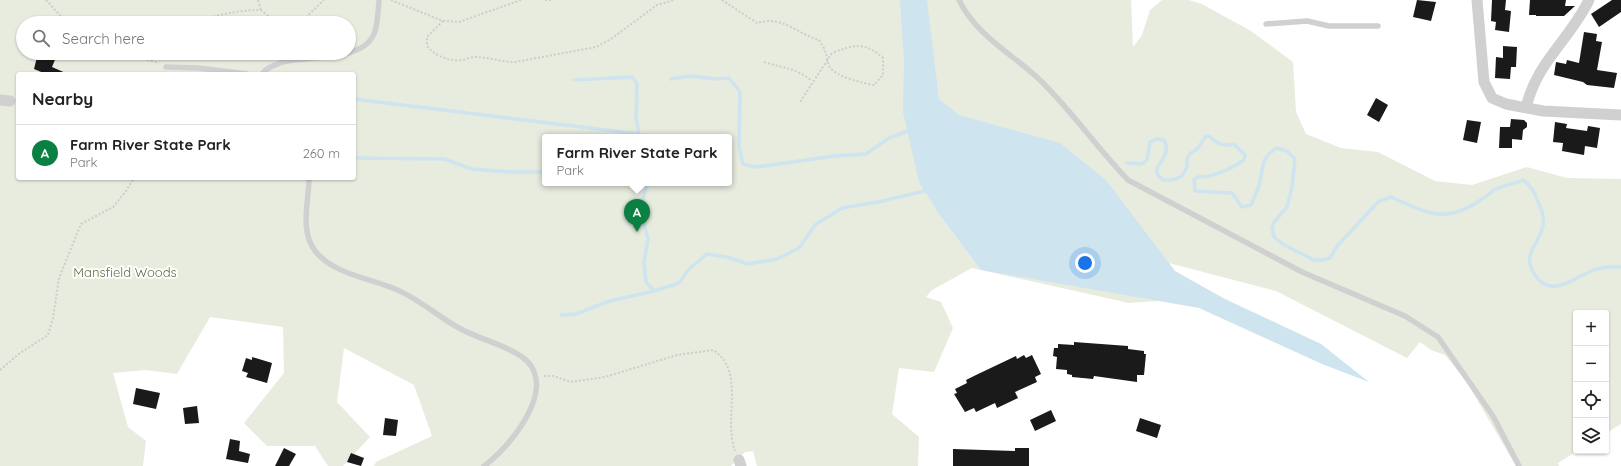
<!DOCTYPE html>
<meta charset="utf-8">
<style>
:root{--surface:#fff;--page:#f6f6f6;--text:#222;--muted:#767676;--line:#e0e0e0;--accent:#0b8043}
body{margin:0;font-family:Quicksand,sans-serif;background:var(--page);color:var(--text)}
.controls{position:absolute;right:12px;bottom:12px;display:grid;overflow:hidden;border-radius:4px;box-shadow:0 1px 3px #0004}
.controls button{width:36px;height:36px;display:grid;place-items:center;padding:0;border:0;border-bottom:1px solid var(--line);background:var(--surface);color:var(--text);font:20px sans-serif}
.you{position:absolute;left:1085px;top:263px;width:14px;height:14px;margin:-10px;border:3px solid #fff;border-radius:50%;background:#1a73e8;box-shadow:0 0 0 6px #1a73e833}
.badge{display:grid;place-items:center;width:26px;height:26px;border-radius:50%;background:var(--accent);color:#fff;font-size:13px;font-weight:700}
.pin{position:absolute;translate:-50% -33px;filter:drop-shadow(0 1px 2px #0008)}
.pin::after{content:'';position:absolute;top:21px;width:14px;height:12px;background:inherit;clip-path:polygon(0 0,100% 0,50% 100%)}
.popup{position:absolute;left:542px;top:134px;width:190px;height:52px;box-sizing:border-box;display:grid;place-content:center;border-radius:4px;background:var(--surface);filter:drop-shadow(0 1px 3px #0005);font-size:13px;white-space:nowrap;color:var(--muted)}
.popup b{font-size:15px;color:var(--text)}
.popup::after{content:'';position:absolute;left:50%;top:100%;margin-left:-8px;border:8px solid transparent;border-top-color:var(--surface)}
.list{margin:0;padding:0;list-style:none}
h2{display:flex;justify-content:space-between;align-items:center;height:52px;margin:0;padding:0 16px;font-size:17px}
h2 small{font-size:13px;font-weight:400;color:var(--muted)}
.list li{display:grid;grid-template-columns:26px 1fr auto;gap:12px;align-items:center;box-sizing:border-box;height:56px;padding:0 16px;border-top:1px solid var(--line)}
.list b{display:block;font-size:15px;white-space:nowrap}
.list p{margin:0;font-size:13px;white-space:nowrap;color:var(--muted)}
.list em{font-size:13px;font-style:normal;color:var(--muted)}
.icon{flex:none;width:22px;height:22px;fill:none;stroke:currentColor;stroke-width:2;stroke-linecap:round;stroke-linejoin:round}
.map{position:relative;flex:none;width:1621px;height:466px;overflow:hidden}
.search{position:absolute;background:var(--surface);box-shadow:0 1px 3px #0004;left:16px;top:16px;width:340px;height:44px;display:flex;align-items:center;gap:10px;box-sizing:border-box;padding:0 14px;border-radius:22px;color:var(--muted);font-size:15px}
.panel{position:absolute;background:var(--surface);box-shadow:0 1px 3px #0004;left:16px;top:72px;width:340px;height:108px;border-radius:4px}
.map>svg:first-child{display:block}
.green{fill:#e7ecdf;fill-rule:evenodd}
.water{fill:#cee4ee}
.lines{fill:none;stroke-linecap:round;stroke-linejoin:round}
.stream{stroke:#cee4ee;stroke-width:3.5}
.building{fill:#1a1a1a}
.path{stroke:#cdcdcd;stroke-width:2;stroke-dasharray:2 2;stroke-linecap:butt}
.lane{stroke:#d0d0d0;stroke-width:5.5}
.street{stroke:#d0d0d0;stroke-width:11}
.labels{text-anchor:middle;stroke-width:4;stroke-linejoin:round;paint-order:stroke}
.park-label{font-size:13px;fill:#58703e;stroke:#fff}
</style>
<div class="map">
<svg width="1621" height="466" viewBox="0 0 1621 466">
<rect width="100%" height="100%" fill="#fff"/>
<path class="green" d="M0,0H1131L1133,47L1142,35L1150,10L1162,0H1189L1202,4L1251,31L1293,62L1296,112L1306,134L1341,148L1378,152L1435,181L1472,185L1527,167L1567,178L1621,179V424L1606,433V313H1576L1577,451L1558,463L1559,466H1516L1466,381L1445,355L1431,350L1420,342L1407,358L1276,291L1169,263L1158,301L1129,303L972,268L932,290L926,297L941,302L953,328L934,372L899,368L892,414L919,437L918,466H757L753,451L745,452L731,466H374L376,462L432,436L414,385L344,348L337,402L370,437L343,466H328L315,446H267L244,423L284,373L283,327L210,317L177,374L146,370L113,373L128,427L146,441L143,466H0ZM23,23H349V53H23ZM18,74H354V178H18ZM545,137H729V183H545Z"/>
<path class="water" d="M900,0H927L939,99L959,115L1060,143L1106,180L1175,271L1225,299L1321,344L1369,382L1322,364L1199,308L981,270L937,211L919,182L903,112L904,61Z"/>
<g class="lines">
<path class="stream" d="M671,79L690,76L717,79L729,78L740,92L739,147L743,164L756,167L835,156L866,154L889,138L908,131
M574,80L632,77L637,83L636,118L639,134
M354,99L639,134L642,137
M354,158L444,159L472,169L510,172H545
M1127,163L1142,164L1147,160L1150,142L1157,139L1164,140C1170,152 1163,158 1157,168V174L1163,180H1173L1182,176L1187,167V159L1190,154L1198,148L1206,136H1209C1218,144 1222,147 1234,144L1245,155L1244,160C1233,168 1211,178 1198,177L1194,180L1195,191L1232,193L1242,207L1251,205L1259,186L1264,161L1268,155L1276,148L1287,151L1295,159L1292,187L1287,207L1274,222L1272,228L1274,237L1284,245L1314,260H1324L1330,258L1338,245L1379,201L1391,197C1427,213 1446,225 1482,199C1486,197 1490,193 1494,190C1502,185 1513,185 1523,180C1530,185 1534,190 1537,199C1540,207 1545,215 1543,225C1540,245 1520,253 1535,275C1551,299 1574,278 1591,271C1601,267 1610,266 1621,267
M648,183L640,208L648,239L644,262L646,282L654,291L679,283L689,269L707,254L727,257L748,264L777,259L799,248L815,225L842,208L883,201L924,191
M561,315L576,314L610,301L654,291"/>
</g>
<path class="building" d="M1417,0L1436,2L1431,21L1413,17Z
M1492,0H1506L1505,10L1511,11L1509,32L1495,30L1496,22L1491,21Z
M1530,0H1566L1565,6H1575L1564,16H1536V15H1529Z
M1612,0H1621V12L1599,27L1591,14Z
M1584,32L1597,34L1596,41L1602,42L1597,70L1617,73L1614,88L1587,85L1583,82L1554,75L1556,62L1566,64L1567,60L1579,63Z
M1503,46L1517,47L1516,67H1511L1510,79L1495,78L1496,57L1503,58Z
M38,53H51L57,55L52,67L68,74H46L34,69Z
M1376,98L1388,105L1379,122L1367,115Z
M1511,119L1524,120L1527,123V127L1523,130L1522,140L1512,139V148H1499L1500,127H1510Z
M1467,120L1481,122L1477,143L1463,140Z
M1555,122L1567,124L1566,128L1587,131L1588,126L1600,128L1597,148L1585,146L1584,155L1562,151L1563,143L1553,142Z
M1074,342L1128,346V349L1144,351V354H1146L1144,375H1137V382L1094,376L1093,379L1072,377V375L1067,374V370L1056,369L1057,357L1053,356L1054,348H1058V344L1074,345Z
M1024,355L1026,358L1032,355L1041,374L1035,377L1037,382L1015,392L1018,398L997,408L995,403L976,412L974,408L965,412L954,394L957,393L955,389L967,383L966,380L976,375L1016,356L1017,359Z
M252,357L272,363L267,383L246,377L248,373L242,371L246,358L252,360Z
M136,388L160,393L156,409L133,404Z
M197,406L199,423L185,424L183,408Z
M1051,410L1056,421L1035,431L1030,420Z
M385,418L398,420L396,436L383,435Z
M1140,418L1161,425L1157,438L1136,431Z
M230,439L240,441L239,451L250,454L248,463L226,459Z
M284,448L296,454L289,466H275Z
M1015,448H1029V466H953V449L1015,451Z
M351,453L364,458L361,466L347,462Z"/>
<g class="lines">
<path class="path" d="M46,0L67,23
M258,0L261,10
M391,0L443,21L459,22L521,0
M545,0H552
M722,0L757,23C761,22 766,21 770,21C787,21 803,36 819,40C821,44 824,47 825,51C827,56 827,61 829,66C835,77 863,83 874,85L883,75V58C865,41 853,45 832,53L800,102
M443,21L427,37V46C435,56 450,62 463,60C467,59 471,57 475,57C488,57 501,62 515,62L596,47L611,39L657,5L674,0
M190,23C214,16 236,10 261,10L277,23
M300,23L324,0
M124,53L159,63
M166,59L170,53
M269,60V53
M764,62C783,68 796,68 812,81
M0,370L20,353L48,335L53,318L59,278L81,224L113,207L126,191L134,178
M544,376H554L570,382L605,377L677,355L713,350C746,371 723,418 735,451"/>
<path class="lane" d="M959,0C976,36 1016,56 1043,83C1074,114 1098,149 1128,180L1302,272L1405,316L1438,337L1493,416L1519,466
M1266,24L1307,21L1329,26H1378
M166,67L199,68L247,74
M262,74C267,67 275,65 283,62C309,55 362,62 374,34C378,24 378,11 379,0
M309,178C309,201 299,232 316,252C334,274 369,278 395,289C418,298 437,316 459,328C478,339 513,347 527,361C557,391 508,449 484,466"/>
<path class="street" d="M1477,0L1484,82L1492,98L1506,104L1543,111L1621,115
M0,100L10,101
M1526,108C1536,62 1570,40 1589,0
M739,460L741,466"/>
</g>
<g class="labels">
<g class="park-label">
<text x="125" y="277">Mansfield Woods</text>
</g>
</g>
</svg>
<div class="controls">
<button>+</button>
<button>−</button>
<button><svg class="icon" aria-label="locate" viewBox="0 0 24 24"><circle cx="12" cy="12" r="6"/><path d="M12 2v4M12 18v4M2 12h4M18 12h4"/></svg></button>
<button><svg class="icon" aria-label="layers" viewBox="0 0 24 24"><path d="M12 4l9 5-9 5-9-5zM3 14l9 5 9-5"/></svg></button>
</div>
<div class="you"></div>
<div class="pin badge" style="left:637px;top:232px">A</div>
<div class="popup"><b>Farm River State Park</b>Park</div>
<div class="search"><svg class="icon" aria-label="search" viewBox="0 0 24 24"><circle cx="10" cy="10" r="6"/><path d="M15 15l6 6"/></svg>Search here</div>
<section class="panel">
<h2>Nearby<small></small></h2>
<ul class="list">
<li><span class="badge">A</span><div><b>Farm River State Park</b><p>Park</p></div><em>260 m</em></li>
</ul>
</section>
</div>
